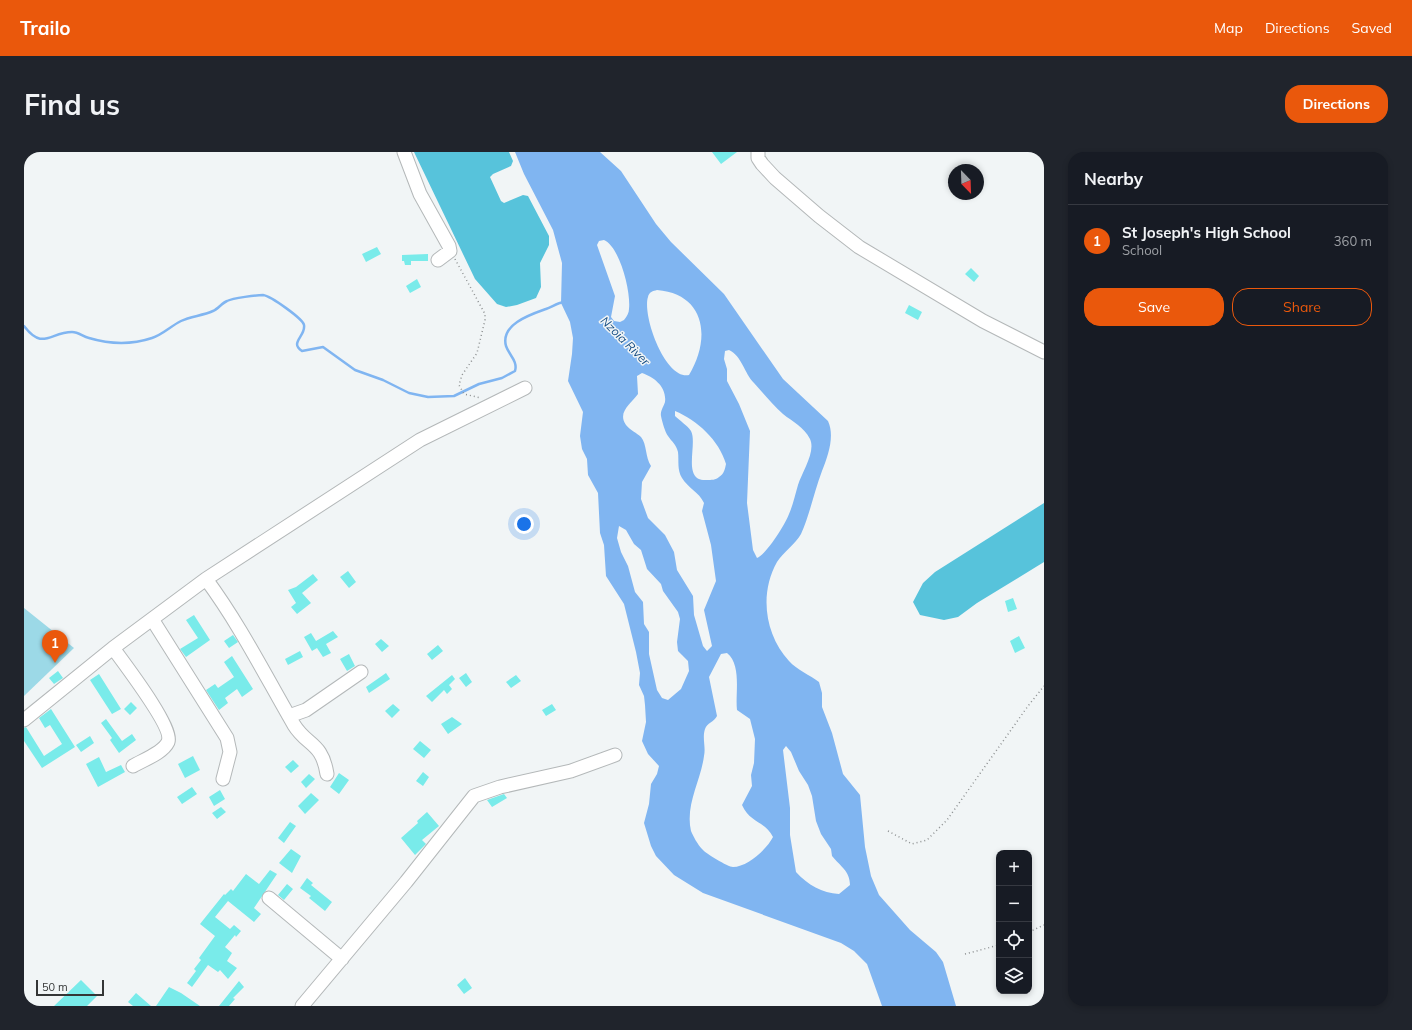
<!DOCTYPE html>
<meta charset="utf-8">
<style>
:root{--surface:#171b24;--page:#20242c;--text:#f1f3f6;--muted:#9ea1a6;--line:#363941;--accent:#ea580c}
body{margin:0;font-family:Mulish,sans-serif;background:var(--page);color:var(--text)}
.controls{position:absolute;right:12px;bottom:12px;display:grid;overflow:hidden;border-radius:8px;box-shadow:0 2px 6px #0003}
.controls button{width:36px;height:36px;display:grid;place-items:center;padding:0;border:0;border-bottom:1px solid var(--line);background:var(--surface);color:var(--text);font:20px sans-serif}
.compass{position:absolute;left:924px;top:12px;width:36px;height:36px;border-radius:50%;background:var(--surface);box-shadow:0 2px 6px #0003;rotate:157deg}
.scale{position:absolute;left:12px;bottom:10px;width:68px;box-sizing:border-box;padding-left:4px;border:2px solid #343636;border-top:0;font-size:11px;line-height:14px;white-space:nowrap;color:#343636;-webkit-text-stroke:3px #f1f5f6;paint-order:stroke}
.you{position:absolute;left:500px;top:372px;width:14px;height:14px;margin:-10px;border:3px solid #fff;border-radius:50%;background:#1a73e8;box-shadow:0 0 0 6px #1a73e833}
.badge{display:grid;place-items:center;width:26px;height:26px;border-radius:50%;background:var(--accent);color:#fff;font-size:13px;font-weight:700}
.pin{position:absolute;translate:-50% -33px;filter:drop-shadow(0 1px 2px #0008)}
.pin::after{content:'';position:absolute;top:21px;width:14px;height:12px;background:inherit;clip-path:polygon(0 0,100% 0,50% 100%)}
.list{margin:0;padding:0;list-style:none}
h2{display:flex;justify-content:space-between;align-items:center;height:52px;margin:0;padding:0 16px;font-size:17px}
h2 small{font-size:13px;font-weight:400;color:var(--muted)}
.list li{display:grid;grid-template-columns:26px 1fr auto;gap:12px;align-items:center;box-sizing:border-box;height:72px;padding:0 16px;border-top:1px solid var(--line)}
.list b{display:block;font-size:15px;white-space:nowrap}
.list p{margin:0;font-size:13px;white-space:nowrap;color:var(--muted)}
.list em{font-size:13px;font-style:normal;color:var(--muted)}
.actions{display:flex;gap:8px;padding:12px 16px}
.actions a{flex:1;padding:9px 0;border:1px solid var(--accent);border-radius:16px;text-align:center;font-size:14px;color:var(--accent)}
.actions .main{background:var(--accent);color:#fff}
.icon{flex:none;width:22px;height:22px;fill:none;stroke:currentColor;stroke-width:2;stroke-linecap:round;stroke-linejoin:round}
.map{position:relative;flex:none;width:1020px;height:854px;overflow:hidden;border-radius:16px}
header{display:flex;align-items:center;gap:24px;box-sizing:border-box;height:56px;padding:0 20px;background:var(--accent);color:#fff}
header strong{font-size:19px}
nav{display:flex;gap:22px;margin-inline-start:auto;font-size:14px}
.intro{display:flex;align-items:center;justify-content:space-between;box-sizing:border-box;height:96px;padding:0 24px}
h1{margin:0;font-size:28px}
.button{padding:10px 18px;border-radius:16px;background:var(--accent);color:#fff;font-size:14px;font-weight:700}
main{display:flex;gap:24px;padding:0 24px}
aside{flex:1;background:var(--surface);border-radius:16px;box-shadow:0 2px 6px #0003}
.map>svg:first-child{display:block}
.green{fill:#9cd9e7}
.forest{fill:#57c3db}
.water{fill:#80b5f1;fill-rule:evenodd}
.lines{fill:none;stroke-linecap:round;stroke-linejoin:round}
.stream{stroke:#80b5f1;stroke-width:2.5}
.building{fill:#79ebea}
.minor-casing{stroke:#b4b8b9;stroke-width:15}
.path{stroke:#8d9091;stroke-width:1.5;stroke-dasharray:1 3;stroke-linecap:butt}
.minor{stroke:#fff;stroke-width:13}
.labels{text-anchor:middle;stroke-width:3;stroke-linejoin:round;paint-order:stroke}
.water-label{font-size:12px;font-style:italic;fill:#154c83;stroke:#f1f5f6}
</style>
<header>
<strong>Trailo</strong>
<nav><a>Map</a><a>Directions</a><a>Saved</a></nav>
</header>
<div class="intro"><h1>Find us</h1><a class="button">Directions</a></div>
<main>
<div class="map">
<svg width="1020" height="854" viewBox="0 0 1020 854">
<rect width="100%" height="100%" fill="#f1f5f6"/>
<path class="green" d="M0,456L50,496L0,544Z"/>
<path class="forest" d="M390,0H485L489,9L487,14L469,22L466,25L477,49L480,51L499,43L504,44L525,84V93L516,111L517,135L512,146L493,153L482,155L473,152L451,127Z
M1020,351V410L953,451L934,465L920,468L896,463L889,450L899,431L911,420Z"/>
<path class="water" d="M491,0H576L597,19L632,72L647,90L700,142L759,227L804,269C811,284 804,304 798,319C790,340 786,362 777,382C772,391 759,401 753,410C735,442 741,483 765,509C773,518 786,523 795,530L798,541V555L808,581L819,622L836,643L841,695L847,724L855,743L886,778L912,800L919,810L932,854H858L843,812L830,799L817,791L679,741L650,723L632,704L627,694L620,671L625,652L627,632L633,622L635,614L624,602L618,589L622,570L621,553L620,544L615,533L616,521L612,500L600,452L582,424L580,393L576,381L574,341L564,323L563,307L558,297L556,284L559,260L544,229L548,202L549,186L546,170L537,151L538,111L529,78L500,22ZM580,88C596,95 607,140 605,157C605,161 603,164 600,168L596,170L590,169L587,165L591,144L573,93L575,89ZM633,138C682,142 687,187 665,223C641,228 618,163 624,145C625,140 629,139 633,138ZM705,198C718,204 720,221 730,231C739,241 749,253 759,262C769,270 780,275 786,287C792,300 778,320 774,333C771,343 769,353 765,362C762,371 742,403 733,406L729,398L723,351L726,279L715,252L703,229V217L700,207L701,199ZM618,221C630,225 643,235 641,250C640,254 636,259 637,264C638,269 641,280 644,284C648,290 652,292 654,300C655,309 653,318 658,326C664,336 675,340 680,351L678,359L687,393L692,429L680,458L688,494L683,499L679,494L670,463L669,444L653,418L650,400L641,383L624,366L617,347L618,330L627,314C621,305 623,292 617,285C613,281 606,278 602,273C593,260 607,252 614,242L613,224ZM651,259C673,268 695,288 702,312C701,317 700,322 695,325C692,328 687,328 683,328C657,330 674,292 667,279C663,273 656,269 651,264ZM595,374L602,378L610,392L617,398L623,417L637,432L639,439L654,460L656,467L653,490L654,499L664,509L665,519L657,537L644,548L638,546L633,538L625,502V480L620,472L619,450L611,440L604,414L597,400L593,386ZM703,501C718,513 711,542 713,558L726,567L731,587L730,611L727,623L728,634L718,653C726,671 741,669 749,685C743,697 723,715 709,715C704,715 681,701 678,697C674,693 669,684 667,679C661,653 677,628 680,604C682,595 678,586 681,577C683,571 690,570 693,564L685,525L697,502ZM762,594L767,600L775,619L784,633L788,644L792,669L797,682L807,697L808,704C816,714 826,719 826,733L815,742C798,741 784,733 772,720L766,683V656L759,598Z"/>
<g class="lines">
<path class="stream" d="M0,174C19,199 26,180 48,180C55,180 59,185 65,186C85,192 107,193 128,186C138,183 147,174 157,169C167,164 178,164 189,159C194,157 198,151 203,149C209,146 233,143 239,143C247,144 279,167 280,173C282,184 265,191 278,199L299,195L331,218L359,228L385,241L404,245L430,244L455,232L478,226L491,219C494,209 485,203 482,194C476,172 508,162 522,157C528,155 533,151 540,150"/>
</g>
<path class="building" d="M688,0H713L697,12Z
M353,95L357,102L342,110L338,102Z
M404,102V109H387V113H381L380,109H378V103Z
M947,116L955,124L950,130L941,122Z
M393,127L397,135L386,141L382,134Z
M885,153L898,160L894,168L881,161Z
M324,419L332,430L325,436L316,425Z
M289,422L294,428L278,441L287,451L273,462L267,455L272,451L264,438L272,435Z
M989,446L993,457L984,460L981,449Z
M170,463L186,488L162,505L156,497L174,486L162,468Z
M309,479L314,485L302,492L307,501L299,505L293,496L288,499L280,485L287,481L292,489Z
M209,483L214,490L205,496L200,489Z
M995,484L1001,496L991,501L986,489Z
M357,487L365,494L358,500L351,492Z
M414,493L419,499L408,508L403,502Z
M276,499L279,505L264,513L261,507Z
M325,502L331,514L323,519L316,507Z
M208,504L229,537L218,545L213,537L201,546L204,551L195,558L182,538L191,532L194,536L210,525L200,510Z
M34,519L39,526L30,532L25,526Z
M362,521L366,527L345,541L342,535Z
M442,521L448,530L442,535L435,526Z
M75,522L97,557L88,562L66,528Z
M428,523L431,527L425,533L428,537L423,542L420,538L408,550L402,544Z
M492,523L497,529L487,536L482,530Z
M107,550L113,556L106,563L100,557Z
M369,552L376,558L368,566L361,559Z
M528,552L532,558L522,564L518,558Z
M27,557L51,595L18,616L0,589V576L2,575L20,604L38,592L26,573L21,576L15,566Z
M428,565L438,572L424,582L417,572Z
M82,567L98,589L108,582L112,588L95,601L86,588L88,586L77,571Z
M66,584L70,591L57,600L52,593Z
M396,589L407,598L400,606L389,597Z
M169,604L176,618L161,626L154,612Z
M75,605L82,620L97,613L101,620L74,635L62,612Z
M269,608L275,614L267,621L261,615Z
M399,620L405,625L399,634L392,629Z
M315,621L325,628L315,642L306,635Z
M285,622L291,627L282,636L277,630Z
M168,635L173,642L158,652L153,645Z
M196,638L201,647L190,654L185,645Z
M287,641L295,648L281,662L274,654Z
M480,642L483,646L468,655L463,648Z
M197,655L202,660L193,667L188,661Z
M403,660L415,674L398,688L402,692L391,703L377,686L394,671L393,669Z
M266,670L272,674L260,691L254,686Z
M267,697L277,704L268,721L255,711Z
M246,718L253,722L230,756L237,762L230,770L204,749L191,765L206,777L210,773L217,779L212,785L211,783L201,795L208,801L203,809L213,816L204,827L196,818L194,820L184,813L168,835L163,831L172,819L170,817L177,808L175,806L191,784L176,772L200,742L201,743L207,737L209,739L222,722L235,732Z
M283,726L289,731L287,733L308,750L301,759L285,746L287,744L276,736Z
M263,732L269,737L260,748L254,743Z
M441,826L448,836L440,842L433,833Z
M57,828L73,844L63,854H30Z
M215,829L220,835L209,846L211,847L205,854H195Z
M145,835L157,841L176,854H132Z
M112,841L127,854H109L104,850Z"/>
<g class="lines">
<g class="minor-casing">
<path id="minor" d="M380,0L396,42L425,94L426,99L414,108
M734,0V6L738,12L751,26L795,64L835,95L959,169L1020,200
M182,427C216,473 241,523 270,573C283,594 298,590 303,622
M128,467L203,586L206,600L199,627
M89,496C99,510 150,576 144,590C139,601 119,608 109,614
M265,564L282,558L337,520
M0,568L89,496L182,427L396,288L501,236
M245,746L318,807
M278,854L382,730L450,644L476,635L547,619L591,603"/>
</g>
<path class="path" d="M431,107L461,162V168L453,201L438,223L435,233L440,242L457,246
M864,679L888,692L903,688L923,668L1004,554L1020,534
M1005,780L1020,773
M941,802L975,793"/>
<use href="#minor" class="minor"/>
</g>
<g class="labels">
<g class="water-label">
<text transform="translate(601 189) rotate(45)" y="4">Nzoia River</text>
</g>
</g>
</svg>
<div class="controls">
<button>+</button>
<button>−</button>
<button><svg class="icon" aria-label="locate" viewBox="0 0 24 24"><circle cx="12" cy="12" r="6"/><path d="M12 2v4M12 18v4M2 12h4M18 12h4"/></svg></button>
<button><svg class="icon" aria-label="layers" viewBox="0 0 24 24"><path d="M12 4l9 5-9 5-9-5zM3 14l9 5 9-5"/></svg></button>
</div>
<svg class="compass" viewBox="-18 -18 36 36"><path d="M0-13l5 13h-10z" fill="#e53935"/><path d="M0 13l5-13h-10z" fill="#9ea1a6"/></svg>
<div class="scale">50 m</div>
<div class="you"></div>
<div class="pin badge" style="left:31px;top:511px">1</div>
</div>
<aside>
<h2>Nearby<small></small></h2>
<ul class="list">
<li><span class="badge">1</span><div><b>St Joseph's High School</b><p>School</p></div><em>360 m</em></li>
</ul>
<div class="actions"><a class="main">Save</a><a>Share</a></div>
</aside>
</main>
